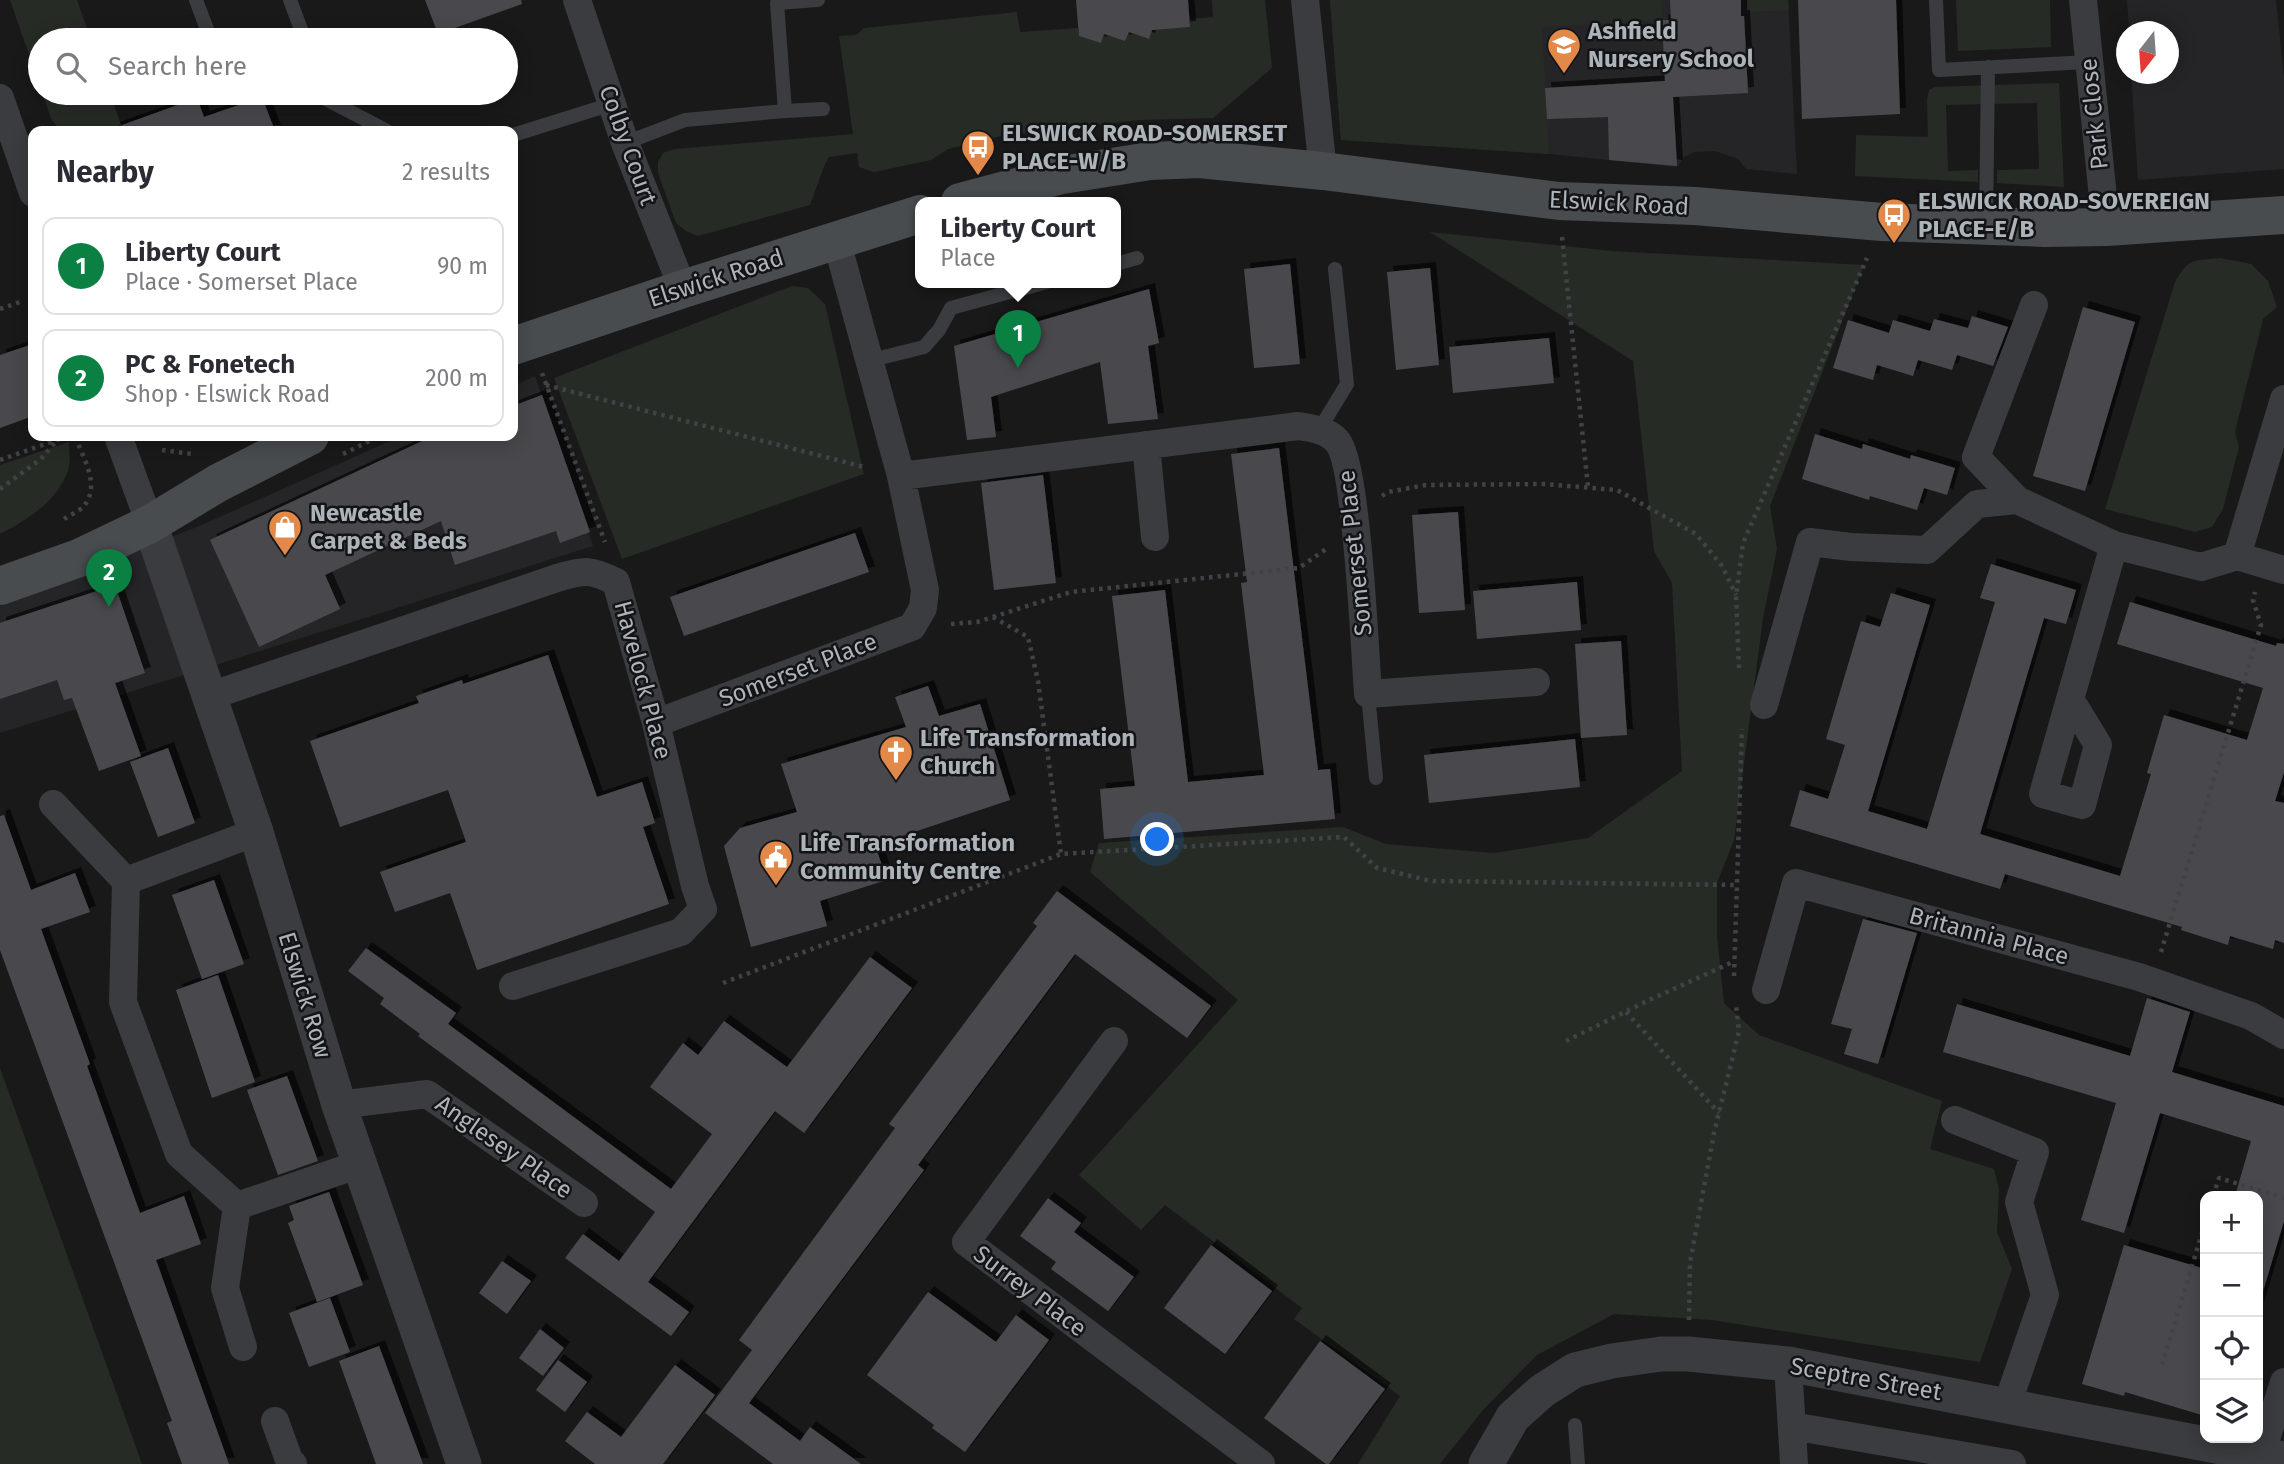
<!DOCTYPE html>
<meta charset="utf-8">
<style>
:root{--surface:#fff;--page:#f7f7f7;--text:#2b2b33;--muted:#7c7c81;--line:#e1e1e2;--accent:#0b8043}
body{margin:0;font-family:"Fira Sans",sans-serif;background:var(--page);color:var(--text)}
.controls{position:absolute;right:21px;bottom:21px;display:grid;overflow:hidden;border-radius:14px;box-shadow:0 4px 18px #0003}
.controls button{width:63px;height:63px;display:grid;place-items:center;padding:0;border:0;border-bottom:2px solid var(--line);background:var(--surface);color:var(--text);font:35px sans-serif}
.compass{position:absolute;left:2116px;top:21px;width:63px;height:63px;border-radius:50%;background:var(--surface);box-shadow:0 4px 18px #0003;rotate:197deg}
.you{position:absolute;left:1158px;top:840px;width:24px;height:24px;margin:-18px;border:5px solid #fff;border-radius:50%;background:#1a73e8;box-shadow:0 0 0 10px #1a73e833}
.badge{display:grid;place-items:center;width:46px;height:46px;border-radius:50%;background:var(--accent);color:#fff;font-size:23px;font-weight:700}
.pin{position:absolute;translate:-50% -58px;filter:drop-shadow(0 2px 4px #0008)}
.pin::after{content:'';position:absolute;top:37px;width:24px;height:21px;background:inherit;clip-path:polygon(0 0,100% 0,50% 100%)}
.popup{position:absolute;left:915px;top:197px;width:206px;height:91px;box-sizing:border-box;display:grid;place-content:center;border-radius:14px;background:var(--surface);filter:drop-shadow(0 2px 5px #0005);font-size:23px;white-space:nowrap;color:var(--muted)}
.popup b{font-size:26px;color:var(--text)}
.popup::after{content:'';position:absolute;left:50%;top:100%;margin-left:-14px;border:14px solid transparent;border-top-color:var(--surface)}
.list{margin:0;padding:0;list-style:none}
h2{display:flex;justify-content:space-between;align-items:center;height:91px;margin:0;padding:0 28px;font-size:30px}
h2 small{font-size:23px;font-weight:400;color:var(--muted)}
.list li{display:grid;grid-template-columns:46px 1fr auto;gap:21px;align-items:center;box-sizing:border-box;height:98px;margin:0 14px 14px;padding:0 14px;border:2px solid var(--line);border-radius:14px}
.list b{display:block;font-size:26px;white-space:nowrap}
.list p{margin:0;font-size:23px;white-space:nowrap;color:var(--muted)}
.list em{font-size:23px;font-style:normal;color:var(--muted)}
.icon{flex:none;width:38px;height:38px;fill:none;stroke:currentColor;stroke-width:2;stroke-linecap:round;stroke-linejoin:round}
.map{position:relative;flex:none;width:2284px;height:1464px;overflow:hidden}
.search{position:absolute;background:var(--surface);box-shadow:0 4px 18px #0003;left:28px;top:28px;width:490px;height:77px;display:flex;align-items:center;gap:18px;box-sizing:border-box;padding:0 24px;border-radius:38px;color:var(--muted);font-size:26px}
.panel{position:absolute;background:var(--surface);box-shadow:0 4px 18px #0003;left:28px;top:126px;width:490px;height:315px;border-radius:14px}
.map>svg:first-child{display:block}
.built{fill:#252527}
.green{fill:#262c25}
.building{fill:#484a4d;filter:url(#shadow)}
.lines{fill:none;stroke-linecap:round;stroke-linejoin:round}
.path{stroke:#404346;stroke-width:4.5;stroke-dasharray:3.5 5;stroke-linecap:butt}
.service{stroke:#3a3c3f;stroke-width:14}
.minor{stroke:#3a3c3f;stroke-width:28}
.tertiary{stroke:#3a3c3f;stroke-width:35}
.secondary{stroke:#484c4f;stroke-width:38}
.labels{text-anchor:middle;stroke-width:5;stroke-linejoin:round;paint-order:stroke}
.poi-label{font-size:24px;font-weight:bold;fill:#acb3b9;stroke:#141416;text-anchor:start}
.street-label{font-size:24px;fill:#acb3b9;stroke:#141416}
</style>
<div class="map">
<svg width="2284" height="1464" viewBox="0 0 2284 1464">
<defs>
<filter id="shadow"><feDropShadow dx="6" dy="-6" stdDeviation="0" flood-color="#0009"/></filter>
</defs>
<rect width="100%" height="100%" fill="#19191a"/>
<path class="built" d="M1330,0H1788L1797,174L1746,169L1738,159L1715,151L1694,152L1684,157L1677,167L1549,154L1341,140Z
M2127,0H2276L2284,77V169L2138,180L2131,74H2168V32L2129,31Z
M535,376L593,546L0,733V606L204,524L401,436H513V386Z"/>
<path class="green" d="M10,0H77L91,40H40V86Z
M1212,0H1265L1272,68L1213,118L1139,120L1005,135L948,149L931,160L874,172L859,167L857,153L829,157L825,164L810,205L698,236L686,231L676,223L658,173V162L663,153L675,149L853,134L839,36L856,35L864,28L1017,12L1020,32L1078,28L1079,36L1101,43L1104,34L1125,41L1129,32L1149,39L1152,29L1190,27V19L1213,17Z
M1330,0H1661L1662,20L1542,27L1549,154L1341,140Z
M1748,0H1788L1789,10L1749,12Z
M1956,0H2050L2051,47L1958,51Z
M2059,83L2064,187L1997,183V170L2039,169L2037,103L1946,105L1948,171L1978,170V182L1855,176L1856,135L1928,137L1927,99L1929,90L1935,87Z
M42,93H110L121,125C103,131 63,140 52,120C48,112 46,101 42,93Z
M1430,232L1612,251L1864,265L1770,506L1777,549L1763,618L1734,840L1717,883V936L1724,1003L1759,1035L1942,1101L1930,1149L1994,1169L1999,1189L1997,1232L2012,1269L1980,1362L1712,1320L1614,1314L1537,1355L1483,1410L1440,1464H1358L1400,1396L1294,1319L1302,1308L1165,1205L1141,1230L1079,1175L1238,1000L1090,872L1099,843L1343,827L1386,844L1494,853L1588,838L1682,771L1672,583L1654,551L1633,361Z
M2220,258L2251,264L2268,281L2277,307L2263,319L2235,432L2239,447L2223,509L2212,527L2195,532L2105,509L2175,282C2189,257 2194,261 2220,258Z
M792,286L808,288L825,304L864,474L622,559L554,378Z
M69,442C69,450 71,462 68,470C58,501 27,520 0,534V465Z
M0,1068L142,1464H0Z"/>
<path class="building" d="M425,0H521L522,4L438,34Z
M1076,0H1188L1190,27L1152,30L1149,39L1129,32L1125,41L1104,34L1101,43L1079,36Z
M1670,0H1741V16H1744L1748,93L1673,97L1677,166L1609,160L1608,117L1547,119L1545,88L1665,81L1662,20H1671Z
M1798,0H1896L1900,114L1802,119Z
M262,97L275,131H115L114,128L197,98L204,117Z
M1290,264L1300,364L1254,368L1244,269Z
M1430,268L1439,365L1396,370L1387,272Z
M1149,289L1159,343L1148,346L1158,419L1108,424L1100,362L991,397L996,437L967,440L954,346Z
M2083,307L2135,322L2085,491L2033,476Z
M1972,316L2008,327L1993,366L1957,355L1952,370L1918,360L1913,376L1877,365L1873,380L1833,368L1848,320L1889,333L1893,320L1930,331L1934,319L1968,328Z
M1549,338L1554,383L1453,393L1449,347Z
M33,344V416L0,428V355Z
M542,395L590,532L560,543L556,531L455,565L441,521L325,575L340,609L259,647L210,540L433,436H513V406Z
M1815,434L1862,449L1863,444L1910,459L1911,455L1955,468L1947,495L1924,488L1917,510L1870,496L1869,500L1802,479Z
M1279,448L1318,770L1330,769L1335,819L1104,839L1100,789L1135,786L1112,596L1165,590L1188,782L1264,775L1241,583L1247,582L1231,454Z
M1043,475L1056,583L994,590L981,483Z
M1458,512L1465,610L1419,613L1412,515Z
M855,533L869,572L684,636L670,597Z
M1991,564L2076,590L2066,624L2044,618L1980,834L2120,876L2151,774L2147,773L2164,715L2247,740L2263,688L2117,644L2130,602L2276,646L2277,643L2284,644V772L2275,801L2284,803V943L2275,940L2273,949L2230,936L2228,945L2181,930L2182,927L2005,874L2000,889L1790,826L1800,790L1828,799L1845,745L1826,739L1861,621L1880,627L1891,593L1930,605L1868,811L1927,829L1995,602L1980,598Z
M1577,582L1581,630L1477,639L1473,591Z
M115,585L145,673L115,683L141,756L99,771L72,698L64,700L57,680L0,699V623Z
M1621,641L1627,735L1581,738L1575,644Z
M548,655L597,797L642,782L655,823L643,827L669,904L477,970L450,893L395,912L380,872L466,842L448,790L340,827L310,741L419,703L416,696L462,680L463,684Z
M928,686L939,716L980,704L1010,800L875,845L887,880L820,901L827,926L751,947L724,846L740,828L797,812L781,764L906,727L895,697Z
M1575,739L1580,787L1429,803L1424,755Z
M168,748L195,823L158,837L130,762Z
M4,815L31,890L75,873L90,912L41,929L90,1064L87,1066L140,1213L184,1196L201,1244L156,1260L229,1464H182L167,1423L172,1421L0,950V816Z
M214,880L244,964L202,979L172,895Z
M1057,891L1211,1006L1187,1038L1075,954L918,1165L924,1170L749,1403L800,1441L810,1427L861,1464H773L705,1413L752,1350L739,1340L895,1128L889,1124L1037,926L1033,923Z
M1863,919L1917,933L1878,1064L1844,1054L1852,1029L1831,1024Z
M366,948L456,1013L448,1024L671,1189L712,1134L650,1087L683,1043L698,1055L724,1021L787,1067L870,957L912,988L804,1133L775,1111L648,1282L689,1312L671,1336L565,1258L583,1234L619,1261L655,1212L418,1036L420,1034L380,1004L384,998L348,971Z
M218,975L255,1082L212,1098L176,990Z
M2147,998L2190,1012L2172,1072L2284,1106V1221L2258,1308V1196H2235L2251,1141L2160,1113L2124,1233L2081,1220L2116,1103L1943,1052L1957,1004L2130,1056Z
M287,1076L318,1161L278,1175L247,1090Z
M329,1192L363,1285L317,1302L288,1223L294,1220L289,1206Z
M1048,1198L1081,1223L1074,1232L1134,1277L1108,1311L1051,1269L1056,1262L1020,1236Z
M1211,1245L1272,1291L1225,1354L1164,1308Z
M2124,1245L2205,1269V1416L2125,1392L2124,1396L2082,1384Z
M502,1261L531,1281L507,1314L479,1293Z
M928,1292L996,1342L1016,1315L1049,1340L965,1452L932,1428L934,1425L867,1375Z
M330,1298L350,1352L309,1367L289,1313Z
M540,1329L564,1348L543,1376L519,1358Z
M1320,1341L1385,1389L1329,1464H1326L1264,1418Z
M379,1346L423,1464H376L339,1361Z
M558,1360L587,1382L565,1412L536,1390Z
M675,1365L715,1395L663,1464H595L565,1441L587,1412L621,1437Z"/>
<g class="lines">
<path class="path" d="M1562,237L1588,487
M0,309L20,302
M542,373L605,542
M546,385L864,467
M162,450L192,454
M343,454L380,436
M0,460L68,436
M0,489L41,459L58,439
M1382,496L1388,492L1426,485L1544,484L1617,490L1696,534L1722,566L1736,595
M64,519C70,515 80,511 84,506C101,485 83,458 75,436
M993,617L1028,637L1038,681L1061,854L1344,837L1377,868L1431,881L1737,885
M951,624L977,622L1071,592L1299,568L1326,549
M1739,668L1736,596L1743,543L1867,258
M2161,952L2261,625L2253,600L2255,592
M1734,976L1742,729
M723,983L1061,854
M1626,1012L1719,1113
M1566,1041L1645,1002L1735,961
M2213,1196L2219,1178L2284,1198
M1689,1320L1690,1263L1714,1133L1739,1031L1736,1005
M2162,1365L2205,1223"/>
<path class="service" d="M196,0L211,40
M290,0L305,40
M1936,0L1939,70L2088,62
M324,93L326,99L387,131
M785,111L823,109
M513,135L612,104
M625,143L685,120L785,111L777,3L818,0
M1986,223L1988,67
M1116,264L1137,258
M868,361L924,347L939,330L951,308L1047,282
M1319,430L1347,384L1335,269
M1368,694L1376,778
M1575,1425L1578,1464"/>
<path class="minor" d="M577,0L625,143L683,289
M1305,0L1323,171
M2083,0L2106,227
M0,98L33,193
M836,239L901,476L1298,426C1311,428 1327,430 1337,441C1357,464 1365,653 1368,694L1536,682
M118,436L150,524
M1146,445L1155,537
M2017,500L1976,457L2034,305
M2237,556L2284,399
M210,696L557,578C585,570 591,569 616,582L656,723L695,886L703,909L681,932L513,986
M2070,699L2098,745L2082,805L2043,794L2114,545
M1764,705L1810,542L1851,547L1927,550L1977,504L2017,500L2114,545L2201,567L2237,556L2284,570
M656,723L912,627L923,608L925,590L901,476
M53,804L126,881L256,832
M126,881L123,1002L179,1154L237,1206L360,1164
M1766,990L1796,883L2139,977L2251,1016L2284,1035
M1114,1041L966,1242L1261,1464
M339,1105L427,1094L584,1203
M1955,1120L2035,1152L2019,1202L2045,1295L2007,1405
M237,1206L225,1288L243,1347
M1788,1364L1794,1464
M275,1421L289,1460L293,1464
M1792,1426L2012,1464
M2260,1464L2261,1455L2284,1382"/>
<path class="tertiary" d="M150,524L256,832L339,1105L464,1464
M1486,1464L1513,1417L1542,1391L1575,1370L1612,1361L1661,1354H1688L1788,1364L2284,1459"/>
<path class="secondary" d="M960,202L1062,175L1150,161L1199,159L1323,171L1559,201L1695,206L1882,222L2045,228L2106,227L2284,215
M513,346L683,289L920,214
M0,586L79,558L150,524L218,483L310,436"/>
</g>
<defs>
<g id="school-pin" transform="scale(1.75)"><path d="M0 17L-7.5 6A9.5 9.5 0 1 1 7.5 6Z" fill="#e28949" stroke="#141416"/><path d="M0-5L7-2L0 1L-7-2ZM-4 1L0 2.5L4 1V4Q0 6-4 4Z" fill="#fff"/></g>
<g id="bus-pin" transform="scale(1.75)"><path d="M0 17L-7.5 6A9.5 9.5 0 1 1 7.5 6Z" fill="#e28949" stroke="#141416"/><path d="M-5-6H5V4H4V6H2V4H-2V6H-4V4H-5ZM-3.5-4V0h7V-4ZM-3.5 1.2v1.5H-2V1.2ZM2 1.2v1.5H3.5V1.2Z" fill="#fff"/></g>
<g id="shop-pin" transform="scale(1.75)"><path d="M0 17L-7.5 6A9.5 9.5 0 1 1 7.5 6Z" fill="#e28949" stroke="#141416"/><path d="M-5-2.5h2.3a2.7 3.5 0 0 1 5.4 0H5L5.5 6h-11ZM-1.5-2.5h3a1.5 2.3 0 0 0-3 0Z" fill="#fff"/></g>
<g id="church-pin" transform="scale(1.75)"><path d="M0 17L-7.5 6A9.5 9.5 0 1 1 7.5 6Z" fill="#e28949" stroke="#141416"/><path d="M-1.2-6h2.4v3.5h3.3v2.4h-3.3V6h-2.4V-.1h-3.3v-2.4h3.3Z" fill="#fff"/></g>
<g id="civic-pin" transform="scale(1.75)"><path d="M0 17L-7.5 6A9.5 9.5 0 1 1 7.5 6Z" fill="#e28949" stroke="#141416"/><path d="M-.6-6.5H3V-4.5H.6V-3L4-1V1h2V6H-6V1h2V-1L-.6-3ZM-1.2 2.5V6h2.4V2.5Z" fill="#fff"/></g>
</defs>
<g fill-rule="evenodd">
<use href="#school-pin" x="1564" y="45"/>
<use href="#bus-pin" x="978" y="147"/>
<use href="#bus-pin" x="1894" y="215"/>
<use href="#shop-pin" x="285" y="527"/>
<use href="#church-pin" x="896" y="752"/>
<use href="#civic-pin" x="776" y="857"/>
</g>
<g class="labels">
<g class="poi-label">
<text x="1588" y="39">Ashfield<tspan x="1588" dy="28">Nursery School</tspan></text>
<text x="1002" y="141">ELSWICK ROAD-SOMERSET<tspan x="1002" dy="28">PLACE-W/B</tspan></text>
<text x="1918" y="209">ELSWICK ROAD-SOVEREIGN<tspan x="1918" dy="28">PLACE-E/B</tspan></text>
<text x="310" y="521">Newcastle<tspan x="310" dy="28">Carpet &amp; Beds</tspan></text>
<text x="920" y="746">Life Transformation<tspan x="920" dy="28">Church</tspan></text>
<text x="800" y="851">Life Transformation<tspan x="800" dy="28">Community Centre</tspan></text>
</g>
<g class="street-label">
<text transform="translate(2094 114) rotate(-96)" y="8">Park Close</text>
<text transform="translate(628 145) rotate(70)" y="8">Colby Court</text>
<text transform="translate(1619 203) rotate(3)" y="8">Elswick Road</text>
<text transform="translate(716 278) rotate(-18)" y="8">Elswick Road</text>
<text transform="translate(1355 553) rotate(-96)" y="8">Somerset Place</text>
<text transform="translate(798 670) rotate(-21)" y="8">Somerset Place</text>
<text transform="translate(643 680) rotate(75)" y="8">Havelock Place</text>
<text transform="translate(1989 936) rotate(15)" y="8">Britannia Place</text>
<text transform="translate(305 995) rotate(73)" y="8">Elswick Row</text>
<text transform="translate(504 1147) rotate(35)" y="8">Anglesey Place</text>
<text transform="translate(1030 1291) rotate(37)" y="8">Surrey Place</text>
<text transform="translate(1866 1379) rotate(10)" y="8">Sceptre Street</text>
</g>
</g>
</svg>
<div class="controls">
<button>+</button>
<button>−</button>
<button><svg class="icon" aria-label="locate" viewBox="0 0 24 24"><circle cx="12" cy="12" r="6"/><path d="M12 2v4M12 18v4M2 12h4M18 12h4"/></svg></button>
<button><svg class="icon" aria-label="layers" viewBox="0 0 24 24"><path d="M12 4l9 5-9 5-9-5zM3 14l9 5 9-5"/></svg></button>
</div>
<svg class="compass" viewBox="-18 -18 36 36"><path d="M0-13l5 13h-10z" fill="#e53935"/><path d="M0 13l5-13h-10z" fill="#7c7c81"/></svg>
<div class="you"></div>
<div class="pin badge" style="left:1018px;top:368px">1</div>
<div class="popup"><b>Liberty Court</b>Place</div>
<div class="pin badge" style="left:109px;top:607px">2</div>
<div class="search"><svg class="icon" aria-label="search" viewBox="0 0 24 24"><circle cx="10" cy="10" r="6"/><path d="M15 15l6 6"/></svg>Search here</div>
<section class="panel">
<h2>Nearby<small>2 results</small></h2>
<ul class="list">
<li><span class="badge">1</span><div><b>Liberty Court</b><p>Place · Somerset Place</p></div><em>90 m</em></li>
<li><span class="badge">2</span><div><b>PC &amp; Fonetech</b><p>Shop · Elswick Road</p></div><em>200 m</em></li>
</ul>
</section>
</div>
